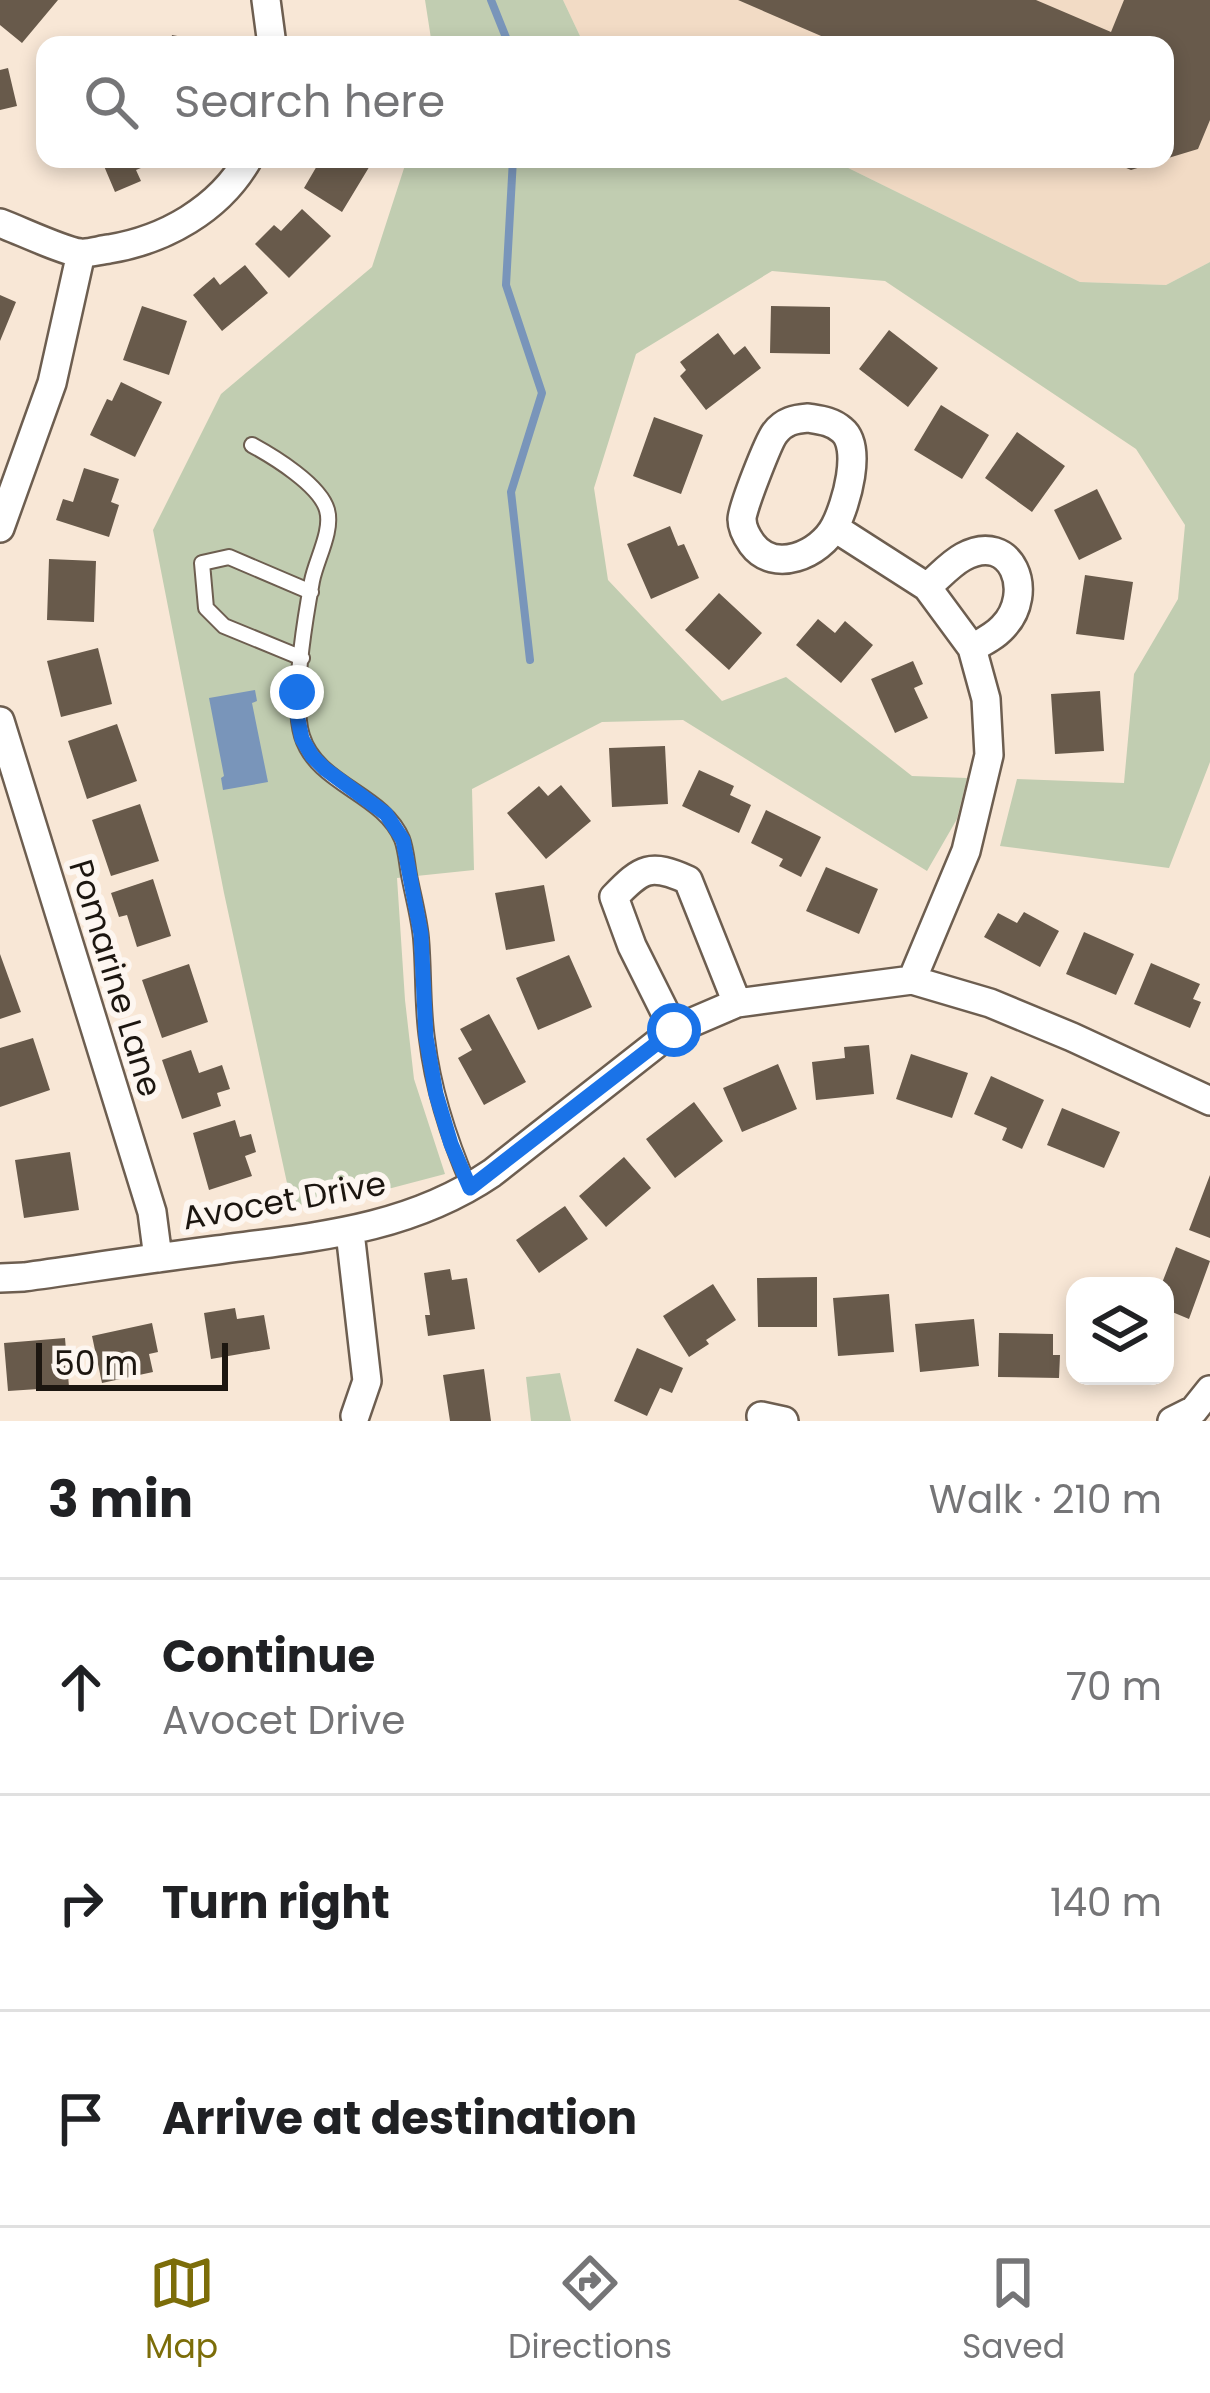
<!DOCTYPE html>
<meta charset="utf-8">
<style>
:root{--surface:#fff;--page:#f6f6f6;--text:#202124;--muted:#757577;--line:#e0e0e0;--accent:#7c6d09}
body{margin:0;font-family:Poppins,sans-serif;background:var(--page);color:var(--text)}
.controls{position:absolute;right:36px;bottom:36px;display:grid;overflow:hidden;border-radius:24px;box-shadow:0 6px 18px #0003}
.controls button{width:108px;height:108px;display:grid;place-items:center;padding:0;border:0;border-bottom:3px solid var(--line);background:var(--surface);color:var(--text);font:60px sans-serif}
.scale{position:absolute;left:36px;bottom:30px;width:192px;box-sizing:border-box;padding-left:12px;border:6px solid #1c1610;border-top:0;font-size:33px;line-height:42px;white-space:nowrap;color:#1c1610;-webkit-text-stroke:9px #fdf6f0;paint-order:stroke}
.stop{position:absolute;width:36px;height:36px;margin:-27px;border:9px solid #1a73e8;border-radius:50%;background:#fff}
.stop.end{background:#1a73e8;border-color:#fff;box-shadow:0 3px 12px #0008}
.list{margin:0;padding:0;list-style:none}
h2{display:flex;justify-content:space-between;align-items:center;height:156px;margin:0;padding:0 48px;font-size:51px}
h2 small{font-size:39px;font-weight:400;color:var(--muted)}
.list li{display:grid;grid-template-columns:78px 1fr auto;gap:36px;align-items:center;box-sizing:border-box;height:216px;padding:0 48px;border-top:3px solid var(--line)}
.list b{display:block;font-size:45px;white-space:nowrap}
.list p{margin:0;font-size:39px;white-space:nowrap;color:var(--muted)}
.list em{font-size:39px;font-style:normal;color:var(--muted)}
.icon{flex:none;width:66px;height:66px;fill:none;stroke:currentColor;stroke-width:2;stroke-linecap:round;stroke-linejoin:round}
.map{position:relative;flex:none;width:1210px;height:1421px;overflow:hidden}
.search{position:absolute;background:var(--surface);box-shadow:0 6px 18px #0003;left:36px;right:36px;top:36px;height:132px;display:flex;align-items:center;gap:30px;box-sizing:border-box;padding:0 42px;border-radius:24px;color:var(--muted);font-size:45px}
.sheet{height:804px;background:var(--surface)}
nav{display:flex;justify-content:space-around;align-items:center;box-sizing:border-box;height:168px;border-top:3px solid var(--line);background:var(--surface);font-size:33px;color:var(--muted)}
nav a{display:grid;justify-items:center;gap:6px}
nav .on{color:var(--accent)}
.map>svg:first-child{display:block}
.built{fill:#f2dbc5}
.green{fill:#c1cdb1}
.water{fill:#7995ba}
.lines{fill:none;stroke-linecap:round;stroke-linejoin:round}
.stream{stroke:#7995ba;stroke-width:8}
.building{fill:#685a4b}
.lane-casing{stroke:#6d5e50;stroke-width:18}
.street-casing{stroke:#6d5e50;stroke-width:32}
.lane{stroke:#fff;stroke-width:14}
.street{stroke:#fff;stroke-width:27}
.route{stroke:#1a73e8;stroke-width:15}
.labels{text-anchor:middle;stroke-width:12;stroke-linejoin:round;paint-order:stroke}
.street-label{font-size:33px;fill:#1c1610;stroke:#fdf6f0}
</style>
<div class="map">
<svg width="1210" height="1421" viewBox="0 0 1210 1421">
<rect width="100%" height="100%" fill="#f8e7d6"/>
<path class="built" d="M563,0H1210V262L1166,285L1080,282L830,159H1165V45H598L580,36Z"/>
<path class="green" d="M425,0H563L580,36L598,45H432Z
M407,159H830L1080,282L1166,285L1210,262V762L1169,868L1000,846L1017,779L1124,783L1134,674L1178,599L1185,525L1136,449L885,281L772,271L636,354L594,488L608,580L722,701L786,677L912,776L967,778L957,819L927,871L683,720L602,722L472,789L474,870L397,878L405,1000L414,1079L445,1174L369,1194L292,1206L224,893L153,530L221,394L372,267Z
M560,1373L571,1421H531L526,1377Z"/>
<path class="water" d="M255,690L257,701L252,703L268,782L223,790L221,778L224,776L209,698Z"/>
<g class="lines">
<path class="stream" d="M491,0L509,45
M513,159L506,285L542,393L511,492L530,660"/>
</g>
<path class="building" d="M0,0H58L22,43L0,25Z
M738,0H1036L1111,32L1124,0H1210V120L1198,149L1165,159V45H842Z
M172,35L215,43L214,45H170Z
M8,68L17,106L0,110V70Z
M101,159H163L136,170L141,181L115,192Z
M321,159H374L342,212L304,188Z
M1105,159H1163V160L1131,170Z
M302,209L331,236L289,278L255,244L274,225L281,231Z
M245,265L268,293L222,331L193,295L214,277L220,285Z
M0,295L16,302L0,341Z
M142,306L187,321L169,375L123,360Z
M771,306L830,307V354L770,353Z
M889,330L938,368L908,407L859,369Z
M718,333L734,355L745,346L761,368L706,410L680,376L686,370L680,362Z
M121,382L162,402L135,457L90,435L107,399L112,401Z
M941,405L989,435L962,479L914,450Z
M654,417L703,435L681,494L633,476Z
M1017,432L1065,466L1032,512L985,478Z
M84,468L119,479L111,502L119,505L109,537L56,520L63,499L73,502Z
M1097,489L1122,539L1079,560L1054,510Z
M670,526L678,546L684,544L699,578L651,599L627,544Z
M49,559L96,561L94,622L47,620Z
M1085,575L1133,582L1124,640L1076,634Z
M719,593L762,633L729,670L685,630Z
M818,619L835,633L845,621L873,645L841,683L796,645Z
M98,648L112,704L61,717L47,661Z
M913,661L923,684L914,688L928,718L895,733L871,679Z
M1100,691L1104,751L1055,754L1051,694Z
M117,724L137,781L87,799L68,741Z
M665,746L668,804L612,807L609,748Z
M699,770L734,786L730,795L751,805L739,833L682,806Z
M561,785L591,821L546,859L507,813L539,786L548,796Z
M140,804L159,861L111,876L92,820Z
M766,810L821,837L801,877L779,866L783,859L751,843Z
M826,867L878,889L859,934L806,911Z
M153,879L171,936L137,947L127,915L119,917L111,893Z
M544,885L555,941L506,950L495,893Z
M1024,912L1059,931L1040,967L984,937L998,913L1017,923Z
M1084,932L1134,954L1116,995L1066,974Z
M0,954L21,1012L0,1019Z
M569,955L592,1007L538,1030L516,978Z
M1151,963L1200,984L1193,999L1201,1002L1190,1028L1134,1004Z
M189,964L208,1022L162,1038L142,980Z
M489,1014L526,1082L484,1105L458,1058L472,1050L460,1029Z
M33,1038L50,1090L0,1107V1048Z
M869,1045L874,1094L816,1100L812,1062L845,1058L844,1047Z
M191,1050L199,1073L222,1065L230,1089L217,1093L221,1106L182,1119L162,1060Z
M911,1054L968,1073L952,1118L896,1099Z
M778,1064L797,1109L742,1132L723,1088Z
M991,1076L1044,1100L1022,1149L1002,1140L1007,1128L974,1114Z
M694,1102L723,1141L675,1178L646,1139Z
M1062,1108L1120,1132L1104,1168L1047,1145Z
M235,1120L240,1137L251,1134L256,1152L245,1156L252,1176L209,1190L193,1133Z
M70,1152L79,1210L24,1218L15,1160Z
M624,1157L651,1188L606,1227L579,1196Z
M1210,1175V1238L1189,1230Z
M565,1206L588,1239L539,1273L516,1240Z
M1176,1247L1210,1261L1189,1319L1165,1309V1299L1170,1287L1162,1283Z
M450,1269L452,1280L467,1278L475,1329L428,1336L425,1315H430L424,1273Z
M817,1277V1327H758L757,1278Z
M713,1284L736,1320L706,1340L709,1344L689,1357L663,1316Z
M889,1294L894,1352L838,1356L833,1298Z
M235,1308L237,1319L264,1315L270,1349L211,1359L204,1313Z
M974,1319L979,1366L920,1372L915,1324Z
M152,1323L158,1352L149,1354L153,1372L102,1383L92,1336Z
M999,1333L1053,1334V1355H1060L1059,1378L998,1377Z
M65,1338L69,1387L8,1391L4,1343Z
M637,1348L683,1368L672,1393L660,1388L647,1416L614,1401Z
M484,1369L491,1421H450L443,1375Z"/>
<g class="lines">
<g class="lane-casing">
<path id="lane" d="M252,445C274,457 320,485 327,510C333,531 316,560 312,581C305,619 291,701 302,736C317,785 383,793 402,839C406,849 407,864 409,875C413,896 419,917 421,938C424,971 422,1005 427,1039C433,1091 449,1139 470,1188
M302,658L224,626L206,608L202,563L229,557L311,592"/>
</g>
<g class="street-casing">
<path id="street" d="M266,0L272,45
M0,223C19,230 63,251 80,253C88,254 100,250 109,249C164,240 219,210 248,159
M808,418C820,420 832,421 842,430C863,447 846,505 835,526C820,555 774,574 752,544C747,537 742,528 742,519C741,511 769,440 775,433C784,421 795,419 808,418Z
M0,528L52,383L81,253
M835,528L927,587L972,648L986,699L989,755L966,851L912,980
M927,587C938,578 950,564 963,557C1012,530 1036,593 1003,627C995,636 983,642 972,648
M0,721L152,1212L158,1258
M674,1030L632,946L614,897C642,868 650,863 688,880L737,1003
M350,1232L367,1381L355,1416
M0,1278L24,1277C88,1268 153,1258 217,1250C315,1237 408,1230 492,1173L674,1030L737,1003L912,980L990,1003L1072,1037L1210,1101
M761,1416L784,1421
M1172,1421L1194,1410L1210,1390"/>
</g>
<use href="#lane" class="lane"/>
<use href="#street" class="street"/>
</g>
<g class="lines">
<path class="route" d="M297,692V714L302,739L312,756L325,769L386,814L403,840L421,934L426,1037L436,1094L451,1144L470,1188L674,1030"/>
</g>
<g class="labels">
<g class="street-label">
<text transform="translate(116 978) rotate(73)" y="12">Pomarine Lane</text>
<text transform="translate(284 1200) rotate(-10)" y="12">Avocet Drive</text>
</g>
</g>
</svg>
<div class="controls">
<button><svg class="icon" aria-label="layers" viewBox="0 0 24 24"><path d="M12 4l9 5-9 5-9-5zM3 14l9 5 9-5"/></svg></button>
</div>
<div class="scale">50 m</div>
<div class="stop" style="left:674px;top:1030px"></div>
<div class="stop end" style="left:297px;top:692px"></div>
<div class="search"><svg class="icon" aria-label="search" viewBox="0 0 24 24"><circle cx="10" cy="10" r="6"/><path d="M15 15l6 6"/></svg>Search here</div>
</div>
<section class="sheet">
<h2>3 min<small>Walk · 210 m</small></h2>
<ul class="list">
<li><svg class="icon" aria-label="ahead" viewBox="0 0 24 24"><path d="M12 20V5M6 11l6-6 6 6"/></svg><div><b>Continue</b><p>Avocet Drive</p></div><em>70 m</em></li>
<li><svg class="icon" aria-label="right" viewBox="0 0 24 24"><path d="M7 20v-9h11M14 6l5 5-5 5"/></svg><div><b>Turn right</b></div><em>140 m</em></li>
<li><svg class="icon" aria-label="arrive" viewBox="0 0 24 24"><path d="M6 21V4h12l-3 4 3 4H6"/></svg><div><b>Arrive at destination</b></div></li>
</ul>
</section>
<nav>
<a class="on"><svg class="icon" aria-label="map" viewBox="0 0 24 24"><path d="M3 6l6-2 6 2 6-2v14l-6 2-6-2-6 2zM9 4v14M15 6v14"/></svg>Map</a>
<a><svg class="icon" aria-label="directions" viewBox="0 0 24 24"><path d="M12 3l9 9-9 9-9-9zM9 14v-3h6M13 9l2 2-2 2"/></svg>Directions</a>
<a><svg class="icon" aria-label="saved" viewBox="0 0 24 24"><path d="M7 4h10v16l-5-4-5 4z"/></svg>Saved</a>
</nav>
